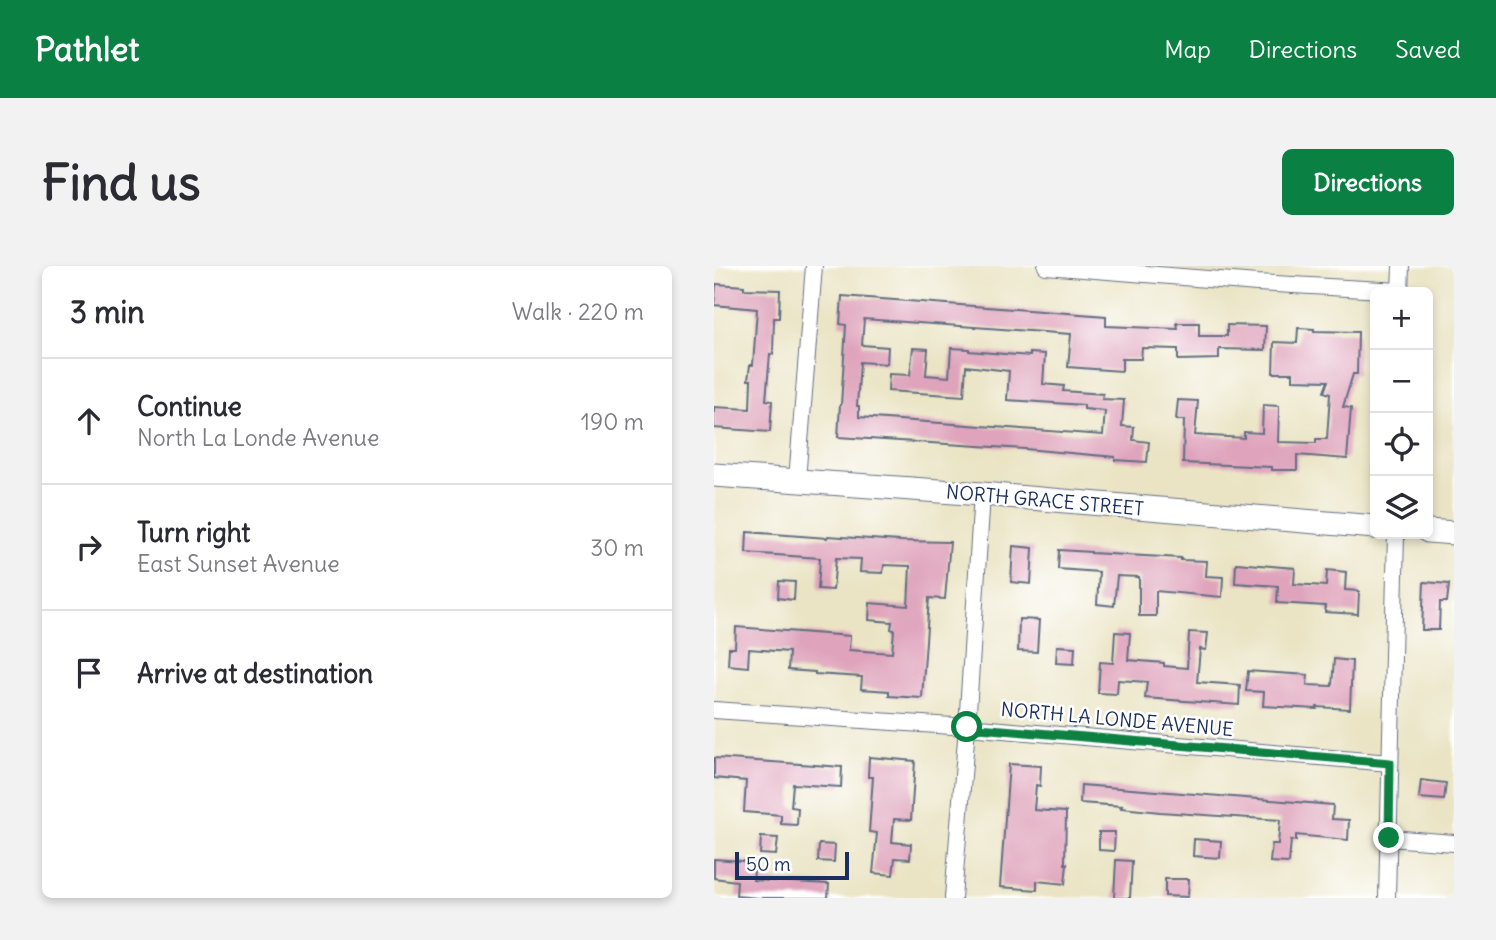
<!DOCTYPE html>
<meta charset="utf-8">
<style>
:root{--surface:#fff;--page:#f2f2f3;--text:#2b2b33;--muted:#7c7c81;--line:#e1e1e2;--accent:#0b8043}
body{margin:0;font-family:Delius,sans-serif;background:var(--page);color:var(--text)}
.controls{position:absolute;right:21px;top:21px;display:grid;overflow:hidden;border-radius:10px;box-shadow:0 4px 10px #0003}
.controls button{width:63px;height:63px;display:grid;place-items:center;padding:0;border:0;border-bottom:2px solid var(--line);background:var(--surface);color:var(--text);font:35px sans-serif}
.scale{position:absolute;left:21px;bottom:18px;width:114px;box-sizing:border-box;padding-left:7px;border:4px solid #1b2f5e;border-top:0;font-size:19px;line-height:24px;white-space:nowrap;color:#1b2f5e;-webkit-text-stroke:5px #fff;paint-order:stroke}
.stop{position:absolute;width:21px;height:21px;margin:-16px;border:5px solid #0b8043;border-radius:50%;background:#fff}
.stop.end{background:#0b8043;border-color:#fff;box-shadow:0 2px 7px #0008}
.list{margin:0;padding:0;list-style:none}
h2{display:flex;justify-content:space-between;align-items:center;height:91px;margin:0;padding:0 28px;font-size:30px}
h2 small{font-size:23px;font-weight:400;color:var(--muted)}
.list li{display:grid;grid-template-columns:46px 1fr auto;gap:21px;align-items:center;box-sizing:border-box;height:126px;padding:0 28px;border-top:2px solid var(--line)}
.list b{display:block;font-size:26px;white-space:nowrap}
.list p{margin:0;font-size:23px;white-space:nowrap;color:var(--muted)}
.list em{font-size:23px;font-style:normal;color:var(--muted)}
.icon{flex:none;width:38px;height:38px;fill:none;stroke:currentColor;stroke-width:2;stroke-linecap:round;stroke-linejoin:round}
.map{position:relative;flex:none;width:740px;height:632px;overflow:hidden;border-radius:10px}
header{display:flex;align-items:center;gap:42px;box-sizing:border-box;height:98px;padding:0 35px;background:var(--accent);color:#fff}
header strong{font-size:33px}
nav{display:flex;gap:38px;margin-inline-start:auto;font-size:24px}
.intro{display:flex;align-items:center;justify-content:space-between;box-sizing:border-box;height:168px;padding:0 42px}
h1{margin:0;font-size:49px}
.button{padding:18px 32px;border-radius:10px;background:var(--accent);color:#fff;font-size:24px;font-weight:700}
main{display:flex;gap:42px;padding:0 42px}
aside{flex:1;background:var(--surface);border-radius:10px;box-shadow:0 4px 10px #0003}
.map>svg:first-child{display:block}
.building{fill:#dfa4bc}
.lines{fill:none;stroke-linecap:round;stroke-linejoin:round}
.street-casing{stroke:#636e82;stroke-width:18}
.secondary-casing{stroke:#636e82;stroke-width:25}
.street{stroke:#fff;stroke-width:16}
.secondary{stroke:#fff;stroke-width:23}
.route{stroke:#0b8043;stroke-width:9}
.labels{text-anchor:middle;stroke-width:5;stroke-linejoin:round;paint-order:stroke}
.street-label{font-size:19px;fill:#1b2f5e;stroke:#fff}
</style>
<header>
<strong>Pathlet</strong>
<nav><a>Map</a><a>Directions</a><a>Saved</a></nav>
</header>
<div class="intro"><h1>Find us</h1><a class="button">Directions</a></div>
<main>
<aside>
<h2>3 min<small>Walk · 220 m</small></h2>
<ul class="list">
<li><svg class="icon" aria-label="ahead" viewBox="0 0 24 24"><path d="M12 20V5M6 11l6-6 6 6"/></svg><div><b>Continue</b><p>North La Londe Avenue</p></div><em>190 m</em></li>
<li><svg class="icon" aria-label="right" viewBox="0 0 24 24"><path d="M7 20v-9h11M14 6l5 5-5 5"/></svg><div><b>Turn right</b><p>East Sunset Avenue</p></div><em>30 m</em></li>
<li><svg class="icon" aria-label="arrive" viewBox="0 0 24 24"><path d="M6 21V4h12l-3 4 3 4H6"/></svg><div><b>Arrive at destination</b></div></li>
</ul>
</aside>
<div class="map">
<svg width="740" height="632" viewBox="0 0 740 632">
<rect width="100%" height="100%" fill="#fff"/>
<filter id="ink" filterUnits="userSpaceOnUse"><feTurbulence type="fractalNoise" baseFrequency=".0143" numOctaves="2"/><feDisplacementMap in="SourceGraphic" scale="14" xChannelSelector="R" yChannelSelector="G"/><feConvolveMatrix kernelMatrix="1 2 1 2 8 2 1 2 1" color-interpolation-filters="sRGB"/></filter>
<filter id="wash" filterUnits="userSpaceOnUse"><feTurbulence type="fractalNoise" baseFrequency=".00686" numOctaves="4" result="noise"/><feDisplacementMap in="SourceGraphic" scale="28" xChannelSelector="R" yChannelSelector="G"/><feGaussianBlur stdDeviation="1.57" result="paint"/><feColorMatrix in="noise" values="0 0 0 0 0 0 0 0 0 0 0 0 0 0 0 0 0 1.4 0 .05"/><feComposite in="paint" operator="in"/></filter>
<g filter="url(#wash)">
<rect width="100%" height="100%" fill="#eae4c4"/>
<g id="blocks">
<path class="building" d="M2,18L30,20V23L66,24L65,52H60L59,88H56L52,134L58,135L56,166L0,162V141L36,143L37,114H34L36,99H39L43,43L0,39Z
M128,30L392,50V60L464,63L463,57H485V70H513V59L552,60L551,84L505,83V93L464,94V83L428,82L427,93H408V105L393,104L354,101L357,68L150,53L148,79L174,81L173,98L146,96L143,140H145V151L389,169L391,145L370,143V139L293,134L295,105L252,100L250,130L174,125L175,108L196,109L199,82L214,83L212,109L235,111L237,82L255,83V85L316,90V87L331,88L329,118L350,120L349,125L389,128L388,133L410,134L408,160L420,161L419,174L435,176L433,196L401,194V191L311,183L124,171L126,139H127L132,59L126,58Z
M584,62L600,63V65L644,66L643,108H639L629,141L637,142L633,193L583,189V204H558V201L469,197L470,154H462L464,134L484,135L481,169L530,172V166L548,167L549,139L565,140L564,176L602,177V173H613L616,128L610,126L614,115L579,114V107H559L560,76L583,77Z
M33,266L113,272L114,270L185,275L236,276L231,333L215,332L208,432L175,430V425L147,423L148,411L101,408V406L74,404L75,386L35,383L34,401L14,399L15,382H21L22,361L136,370L135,384L178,387L180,364L177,363L178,356L155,354L156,337L194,340L196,300L170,299L169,307L146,306L147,293L122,292L119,324L104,323L106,292L32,287Z
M299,280L319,282L317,318L297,316Z
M345,284L377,286V287L467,292V294L493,295L492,310L509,311L508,331L442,325V350H425V311L403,310L400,340L383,338L385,306L344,303Z
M522,297L581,302L580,318L612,320L613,304L632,306L631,324L645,325L644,348L611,346V340L563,337L564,320L521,317Z
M65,315L81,316L80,334L64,332Z
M710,316L735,318L733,336H726L725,364H708Z
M305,353L325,354L323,386L304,385Z
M401,366L416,367L414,394L450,397V400L473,402L475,366L494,367L492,384L486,383L483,416L526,419L525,439L431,432L433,416L404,414L403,428L384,427L386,396L399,397Z
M343,380L361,381L360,398L342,397Z
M620,393L638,395L636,443L603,441V443L549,440L550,426L532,425L534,405L594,409L593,419L618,420Z
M155,491L201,495L197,554L180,553L178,576L197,578L196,593L181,592L179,609L159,607L163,567L155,566L159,511H154Z
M0,492L128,501L127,521L79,518L77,541L84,542L83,559L67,558V549L30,546L32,515L0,512Z
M295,498L327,500L326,520L322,519L320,544L352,546L351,598H353L351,618L323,615V624L286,621Z
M707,514L732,517L730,534L705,532Z
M367,519L619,539L618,553L635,554L634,574L582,569V575L577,574L575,597L556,596L558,578H564L566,554L446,546L407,542L408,540L366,537Z
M385,566H401L400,585L385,584Z
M47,571L64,572L62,589L46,588Z
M480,573L507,575L506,592L479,590Z
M105,578L121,579L120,596L104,595Z
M0,593L41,596L39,614L115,618L114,632H44L22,630L23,615L0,612Z
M402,594L418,595L416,632H400Z
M451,613H475L474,631L451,630Z"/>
</g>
</g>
<g filter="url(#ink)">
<use href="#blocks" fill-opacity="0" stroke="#636e82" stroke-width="2"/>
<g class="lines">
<g class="street-casing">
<path id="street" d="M332,0L543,17L686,25
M686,26L687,0
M83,214L100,0
M0,444L253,461L676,497
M675,572L740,577
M239,632L253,461L268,228
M673,632L682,268"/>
</g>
<g class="secondary-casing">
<path id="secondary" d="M0,209L268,228L661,261
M714,265L740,267"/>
</g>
<use href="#street" class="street"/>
<use href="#secondary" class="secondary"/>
</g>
</g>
<g class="lines" filter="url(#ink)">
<path class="route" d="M253,461L676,497L675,572"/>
</g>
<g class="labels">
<g class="street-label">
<text transform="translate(331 234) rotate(5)" y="7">NORTH GRACE STREET</text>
<text transform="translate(403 453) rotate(5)" y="7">NORTH LA LONDE AVENUE</text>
</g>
</g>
</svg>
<div class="controls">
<button>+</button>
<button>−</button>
<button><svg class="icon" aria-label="locate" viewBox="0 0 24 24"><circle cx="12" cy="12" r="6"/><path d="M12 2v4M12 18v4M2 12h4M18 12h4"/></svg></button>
<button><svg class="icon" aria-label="layers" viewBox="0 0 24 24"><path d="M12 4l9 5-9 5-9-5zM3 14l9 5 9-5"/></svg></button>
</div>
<div class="scale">50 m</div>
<div class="stop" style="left:253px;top:461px"></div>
<div class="stop end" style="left:675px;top:572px"></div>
</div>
</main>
